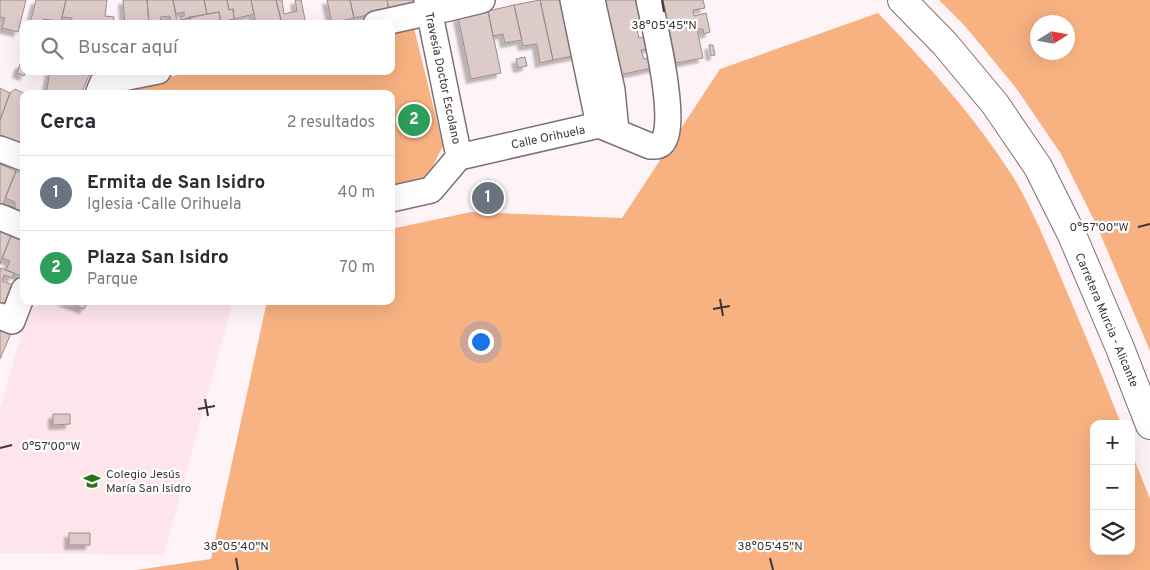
<!DOCTYPE html>
<html lang="es">
<meta charset="utf-8">
<style>
:root{--surface:#fff;--page:#f2f2f3;--text:#2b2b33;--muted:#7c7c81;--line:#e1e1e2;--accent:#d93025}
body{margin:0;font-family:Overpass,sans-serif;background:var(--page);color:var(--text)}
.controls{position:absolute;right:15px;bottom:15px;display:grid;overflow:hidden;border-radius:10px;box-shadow:0 5px 20px #0002}
.controls button{width:45px;height:45px;display:grid;place-items:center;padding:0;border:0;border-bottom:1px solid var(--line);background:var(--surface);color:var(--text);font:25px sans-serif}
.compass{position:absolute;left:1030px;top:15px;width:45px;height:45px;border-radius:50%;background:var(--surface);box-shadow:0 5px 20px #0002;rotate:79deg}
.you{position:absolute;left:480px;top:341px;width:18px;height:18px;margin:-12px;border:4px solid #fff;border-radius:50%;background:#1a73e8;box-shadow:0 0 0 8px #1a73e833}
.badge{display:grid;place-items:center;width:32px;height:32px;border-radius:50%;background:var(--accent);color:#fff;font-size:16px;font-weight:700}
.pin{position:absolute;translate:-50% -50%;border:2px solid #fff;box-shadow:0 1px 5px #0006}
.list{margin:0;padding:0;list-style:none}
h2{display:flex;justify-content:space-between;align-items:center;height:65px;margin:0;padding:0 20px;font-size:21px}
h2 small{font-size:16px;font-weight:400;color:var(--muted)}
.list li{display:grid;grid-template-columns:32px 1fr auto;gap:15px;align-items:center;box-sizing:border-box;height:75px;padding:0 20px;border-top:1px solid var(--line)}
.list b{display:block;font-size:19px;white-space:nowrap}
.list p{margin:0;font-size:16px;white-space:nowrap;color:var(--muted)}
.list em{font-size:16px;font-style:normal;color:var(--muted)}
.icon{flex:none;width:28px;height:28px;fill:none;stroke:currentColor;stroke-width:2;stroke-linecap:round;stroke-linejoin:round}
.map{position:relative;flex:none;width:1150px;height:570px;overflow:hidden}
.search{position:absolute;background:var(--surface);box-shadow:0 5px 20px #0002;left:20px;top:20px;width:375px;height:55px;display:flex;align-items:center;gap:12px;box-sizing:border-box;padding:0 18px;border-radius:10px;color:var(--muted);font-size:19px}
.panel{position:absolute;background:var(--surface);box-shadow:0 5px 20px #0002;left:20px;top:90px;width:375px;height:215px;border-radius:10px}
.map>svg:first-child{display:block}
.built{fill:#fee5ec}
.green{fill:#f8b282;fill-rule:evenodd}
.building{fill:#ddcbc9;stroke:#9d8d8a;filter:url(#shadow)}
.lines{fill:none;stroke-linecap:round;stroke-linejoin:round}
.minor-casing{stroke:#7f7075;stroke-width:28}
.highway-casing{stroke:#7f7075;stroke-width:30}
.minor{stroke:#fff;stroke-width:25}
.highway{stroke:#fff;stroke-width:28}
.ticks{fill:none;stroke:#3c3638;stroke-width:2}
.labels{text-anchor:middle;stroke-width:4.5;stroke-linejoin:round;paint-order:stroke}
.street-label{font-size:12px;fill:#3c3638;stroke:#fff}
.poi-label{font-size:12px;fill:#3c3638;stroke:#fff;text-anchor:start}
.ticks-label{font-size:12px;text-anchor:middle;fill:#3c3638;stroke:#fff;stroke-width:4.5;stroke-linejoin:round;paint-order:stroke}
</style>
<div class="map">
<svg width="1150" height="570" viewBox="0 0 1150 570">
<defs>
<filter id="shadow"><feDropShadow dx="-4.5" dy="4.5" stdDeviation="1" flood-color="#0004"/></filter>
</defs>
<rect width="100%" height="100%" fill="#fef3f6"/>
<path class="built" d="M31,301H233L164,555L0,553V409Z"/>
<path class="green" d="M939,0H1150V351L1096,224L1061,154L1016,88L965,26ZM1068,22V52H1038V22Z
M878,13C928,65 977,119 1015,180C1033,211 1048,247 1062,280C1082,327 1102,375 1121,424H1094V551H1131V451L1150,499V570H137L211,559L267,301H391V229L471,212L622,218L720,69Z
M414,28L443,146L424,184L391,191V94H109L111,89L198,71H391V33Z"/>
<path class="building" d="M0,0H26L18,32L2,28L5,18L0,17Z
M36,0H66L61,21L43,19V24H30Z
M66,0H107L105,16L114,17L113,24H71L72,18L62,17Z
M123,0H147L149,24H125Z
M147,0H173L177,22L171,23L170,16L160,17L162,24H149Z
M173,0H204L207,14L181,20V17L184,16V12L176,14Z
M204,0H227L229,10L233,9L234,19L221,22L219,12L207,14Z
M227,0H251L254,14L234,19L233,9L229,10Z
M251,0H276L282,24H256Z
M276,0H282L284,14L297,11L295,0H301L306,24H282Z
M327,0H350L354,18L332,23Z
M350,0H387L389,10L354,18Z
M387,0H422L423,2L389,10Z
M540,0L553,60L540,63L537,44L523,46L514,5Z
M540,0H566L578,55L553,60Z
M603,0H642L646,19L635,22L639,38L650,36L652,47L641,50L644,59L654,57L657,67L619,75Z
M663,0H703L705,8L693,10L694,16L706,13L710,32L704,34L703,29H697L703,58L676,63Z
M514,5L522,40L505,43L503,34L493,36L488,11Z
M488,11L501,73L471,79L458,17Z
M219,12L221,24H191L190,17Z
M190,17L191,24H171L177,22Z
M709,45H713L715,55L711,56Z
M525,57L527,66L518,68L516,59Z
M20,64H24V71H26L24,76L17,73Z
M50,71H91L81,94H46Z
M0,88L10,93L0,120Z
M15,89L26,94H24V145L0,135V120L10,93Z
M0,164L16,171L2,207L0,206Z
M16,171L24,174V216L6,209L8,205L15,208V202L5,198Z
M0,225L13,231L0,264Z
M13,231L24,235V269L21,276L6,270L10,261L2,258Z
M0,268L14,273L12,278L4,275L2,281L16,286L6,312L0,309Z
M63,301H88L84,309Z
M0,326L12,331L0,359Z
M53,414H70V424L53,425Z
M69,533H90V545H69Z"/>
<g class="lines">
<g class="minor-casing">
<path id="minor" d="M427,0L459,157
M592,0L612,90L616,131
M445,9L482,0
M376,24L430,12
M98,94L103,82L158,71
M599,125L650,146C654,146 658,147 661,144C680,129 654,24 649,0
M0,149L24,158
M459,157L599,125L573,0
M391,199L431,190L459,157
M0,217L24,227
M0,316L12,321L24,290"/>
</g>
<g class="highway-casing">
<path id="highway" d="M902,0L945,44L995,104L1038,167L1072,235L1120,348L1150,425"/>
</g>
<use href="#minor" class="minor"/>
<use href="#highway" class="highway"/>
</g>
<path class="ticks" d="M662,0L664,12M1138,227L1150,224M720,299L723,316M713,309L730,306M205,399L208,416M198,409L215,406M0,448L12,445M236,558L238,570M770,558L773,570"/>
<defs>
<g id="school-bare" transform="scale(1.35)"><path d="M0-5L7-2L0 1L-7-2ZM-4 1L0 2.5L4 1V4Q0 6-4 4Z" fill="#2a7417" stroke="#fff" stroke-width="2.5" paint-order="stroke"/></g>
</defs>
<g fill-rule="evenodd">
<use href="#school-bare" x="92" y="481"/>
</g>
<g class="labels">
<g class="street-label">
<text transform="translate(443 78) rotate(78)" y="4">Travesía Doctor Escolano</text>
<text transform="translate(548 137) rotate(-12)" y="4">Calle Orihuela</text>
<text transform="translate(1107 320) rotate(67)" y="4">Carretera Murcia - Alicante</text>
</g>
<g class="poi-label">
<text x="106" y="478">Colegio Jesús<tspan x="106" dy="14">María San Isidro</tspan></text>
</g>
</g>
<g class="ticks-label">
<text x="664" y="29">38°05'45"N</text>
<text x="1099" y="231">0°57'00"W</text>
<text x="51" y="450">0°57'00"W</text>
<text x="236" y="550">38°05'40"N</text>
<text x="770" y="550">38°05'45"N</text>
</g>
</svg>
<div class="controls">
<button>+</button>
<button>−</button>
<button><svg class="icon" aria-label="layers" viewBox="0 0 24 24"><path d="M12 4l9 5-9 5-9-5zM3 14l9 5 9-5"/></svg></button>
</div>
<svg class="compass" viewBox="-18 -18 36 36"><path d="M0-13l5 13h-10z" fill="#e53935"/><path d="M0 13l5-13h-10z" fill="#7c7c81"/></svg>
<div class="you"></div>
<div class="pin badge" style="left:488px;top:198px;background:#6b7280">1</div>
<div class="pin badge" style="left:414px;top:120px;background:#2e9e5b">2</div>
<div class="search"><svg class="icon" aria-label="search" viewBox="0 0 24 24"><circle cx="10" cy="10" r="6"/><path d="M15 15l6 6"/></svg>Buscar aquí</div>
<section class="panel">
<h2>Cerca<small>2 resultados</small></h2>
<ul class="list">
<li><span class="badge" style="background:#6b7280">1</span><div><b>Ermita de San Isidro</b><p>Iglesia · Calle Orihuela</p></div><em>40 m</em></li>
<li><span class="badge" style="background:#2e9e5b">2</span><div><b>Plaza San Isidro</b><p>Parque</p></div><em>70 m</em></li>
</ul>
</section>
</div>
